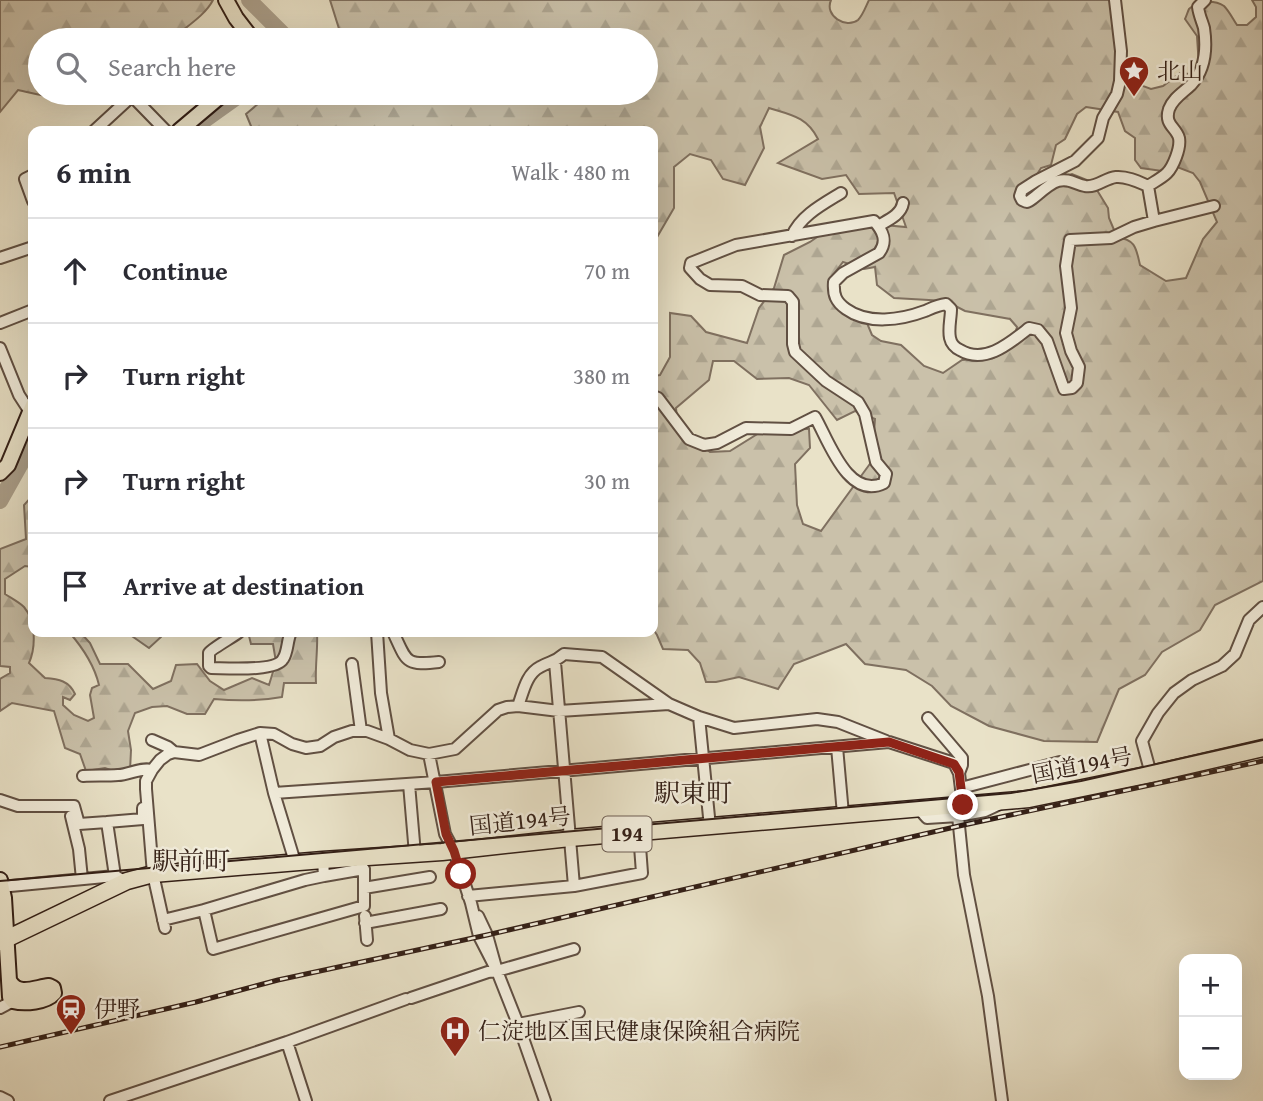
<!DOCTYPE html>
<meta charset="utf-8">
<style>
:root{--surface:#fff;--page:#f7f7f7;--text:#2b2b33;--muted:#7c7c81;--line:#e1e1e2}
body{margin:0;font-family:"Gentium Book Plus","Noto Serif JP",serif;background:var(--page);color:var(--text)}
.controls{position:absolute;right:21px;bottom:21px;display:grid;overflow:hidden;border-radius:14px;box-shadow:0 7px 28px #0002}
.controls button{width:63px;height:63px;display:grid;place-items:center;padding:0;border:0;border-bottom:2px solid var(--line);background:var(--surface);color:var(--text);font:35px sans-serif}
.stop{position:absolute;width:21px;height:21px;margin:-16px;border:5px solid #8f2418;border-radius:50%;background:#fff}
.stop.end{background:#8f2418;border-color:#fff;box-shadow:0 2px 7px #0008}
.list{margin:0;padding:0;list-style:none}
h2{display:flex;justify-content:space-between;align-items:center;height:91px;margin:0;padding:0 28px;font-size:30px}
h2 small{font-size:23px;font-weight:400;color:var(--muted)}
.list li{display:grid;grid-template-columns:46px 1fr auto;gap:21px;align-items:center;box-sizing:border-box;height:105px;padding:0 28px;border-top:2px solid var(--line)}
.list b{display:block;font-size:26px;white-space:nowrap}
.list em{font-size:23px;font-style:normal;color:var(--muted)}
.icon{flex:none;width:38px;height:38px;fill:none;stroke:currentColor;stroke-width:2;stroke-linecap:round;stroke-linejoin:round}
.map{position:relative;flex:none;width:1263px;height:1101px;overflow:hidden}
.search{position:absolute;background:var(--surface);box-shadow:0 7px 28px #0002;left:28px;top:28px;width:630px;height:77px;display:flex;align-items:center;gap:18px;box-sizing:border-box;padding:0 24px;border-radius:38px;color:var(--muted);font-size:26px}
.panel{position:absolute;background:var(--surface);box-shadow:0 7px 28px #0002;left:28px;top:126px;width:630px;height:511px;border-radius:14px}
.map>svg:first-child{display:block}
.forest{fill:url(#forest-firs);stroke:#7f7060;stroke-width:2;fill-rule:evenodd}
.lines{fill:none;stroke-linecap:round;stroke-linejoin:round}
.river{stroke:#aba08c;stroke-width:16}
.minor-casing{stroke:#615043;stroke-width:14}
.major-casing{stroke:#342017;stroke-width:18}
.highway-casing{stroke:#342017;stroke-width:19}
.minor{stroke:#f1ecdb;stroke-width:10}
.major{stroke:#e9e2c8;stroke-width:14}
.highway{stroke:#e9e2c8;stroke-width:16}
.tram{stroke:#342017;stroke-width:2}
.rail-casing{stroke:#342017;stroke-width:5}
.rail{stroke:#f1ecdb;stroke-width:2.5;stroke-dasharray:8;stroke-linecap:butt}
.route{stroke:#8f2418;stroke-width:9}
.labels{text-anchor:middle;stroke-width:5;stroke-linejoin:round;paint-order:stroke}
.shield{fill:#f1ecdb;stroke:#6d5d52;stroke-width:2}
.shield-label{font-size:21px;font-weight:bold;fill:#342017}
.poi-label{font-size:23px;fill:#342017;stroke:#f1ecdb;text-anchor:start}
.street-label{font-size:23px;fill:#342017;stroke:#f1ecdb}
.quarter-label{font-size:26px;fill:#342017;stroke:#f1ecdb}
</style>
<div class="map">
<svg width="1263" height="1101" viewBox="0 0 1263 1101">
<defs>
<pattern id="forest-firs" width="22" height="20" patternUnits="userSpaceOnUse" patternTransform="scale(1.75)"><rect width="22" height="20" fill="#cac1aa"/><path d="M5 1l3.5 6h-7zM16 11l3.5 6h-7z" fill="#aea692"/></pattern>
</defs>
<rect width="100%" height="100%" fill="#e9e2c8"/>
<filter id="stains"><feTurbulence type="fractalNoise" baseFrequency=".00286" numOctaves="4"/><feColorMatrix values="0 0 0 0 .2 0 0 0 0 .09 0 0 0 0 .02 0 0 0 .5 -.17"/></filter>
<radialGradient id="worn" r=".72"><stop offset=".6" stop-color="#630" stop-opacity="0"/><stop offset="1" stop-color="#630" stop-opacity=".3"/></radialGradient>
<path class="forest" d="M0,0H213C205,16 184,28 171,40H40V93H79C59,102 38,94 18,90L0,112Z
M330,0H831C824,16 846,29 858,20C863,15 866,6 869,0H1119V59L1140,85L1151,89L1163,86L1180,73L1190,74L1199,67L1197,36L1185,19C1186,17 1188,11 1189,9C1197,0 1215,0 1224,6C1229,11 1233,19 1237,25H1247L1256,17V7L1252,0H1263V581L1215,605L1200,630L1162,652L1145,675L1119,689L1097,742L1044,741L989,726L951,706L932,686L906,670L865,664L846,644L794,664L778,689L739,677L716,682H706L700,663L688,650L663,649L657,635L653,629V376L660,375L670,357V313L691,316L706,332L747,343L759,308L774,288L784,255L810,242L833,226L862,223L906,227L894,193L859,194L846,175L822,179L778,163L818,139C807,117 792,115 769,108L760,127L764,148L745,185L723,179L711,160L690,154L674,167V208L653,244V131H253L246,114L271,93H646V40H331L340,32ZM1086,107L1118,112L1125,131L1135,138V160L1141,168L1162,171L1172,165L1193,173L1200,182L1217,222L1203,239L1186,278L1166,281L1140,265C1136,248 1136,240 1117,237L1109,218L1108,208L1092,182L1072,174L1042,184L1036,176L1041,168L1051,165L1056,145L1065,139L1077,114ZM843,262L864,269L875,267L877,285L894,298L946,301L965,311L1010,319L1017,327L1011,348L993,358L962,360L943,373L924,366L901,345L881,341L872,335L864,316L839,298L831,278ZM713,361H734L757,379L789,378L809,385L837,420L855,411L875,419L872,461L821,531L803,524L797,505L795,464L810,448L809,429L767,428L730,451L710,452L678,428L676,408L709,380Z
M33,495V584L30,582L33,567L25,566L5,579V594C11,598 19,602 24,607C36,621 36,647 29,663L45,678C59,679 69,681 75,694L70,700L63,697V705L74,715L88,721L94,718L90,695L92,688L99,685C94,664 83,648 69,632H80L90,643L100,664H128L153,689L171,681L176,665L197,664L210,681L224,690L252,678L269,685L276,662L273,644H251L248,632H317C318,649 315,666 316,683H284L282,697C259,701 237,701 214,699L205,714H187L167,706L152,707L135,713L128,731L131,750L130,771L119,773L105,768L86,771L80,754L65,748L54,711L12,703L0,711V679L10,673V667L0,666V549L26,539L24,505Z
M127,632H160L161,637L149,648L129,634Z"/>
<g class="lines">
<path class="river" d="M249,0L289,40
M191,131L195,127L237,97L251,93
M0,501L33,442"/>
<g class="minor-casing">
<path id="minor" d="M1115,0L1121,51L1120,81L1117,94L1103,118L1098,138L1075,161L1036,181L1022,190L1020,196L1022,200C1024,201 1025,202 1027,202C1031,202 1047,184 1058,181C1069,178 1075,184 1085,186C1097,188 1105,178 1116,177C1127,176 1139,182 1148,186
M94,131L132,96L166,131
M33,175L25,179L33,201
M1154,221L1214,206
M878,226C888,220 901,215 903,203
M792,236C800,216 823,204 841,193
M0,258L33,247
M0,323L33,310
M0,348L19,395L30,412
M653,396L658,398L689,439L704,445L717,443L746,428L791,429L815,417C828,439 848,501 884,483L886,474L876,462L865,414L858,402L826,381L795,352L793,344V302L788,296L760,295L742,286L710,285L700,279L690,268L691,263L736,245L874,221C883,231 888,241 879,253L843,273L834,282C833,295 836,302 846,309C868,325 901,320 925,311C932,308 938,305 946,304L951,309C951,318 948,329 950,338C951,343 955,348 960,350C985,365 1010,343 1029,328L1038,330L1047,341L1064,389L1072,388L1077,383L1079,367L1071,351L1066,333L1071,308L1066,266L1070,240L1111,238L1134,227L1154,221L1148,186C1154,182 1162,178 1167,173C1173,167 1181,148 1179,138C1176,127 1164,125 1169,109C1173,98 1184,92 1191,85C1205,70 1207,48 1204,28C1202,21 1199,15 1198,7L1205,0
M239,632C233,637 211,649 209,653C209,655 209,664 209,666L211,668C225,668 276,672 283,659C288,652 287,640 291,632
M377,632L381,693L389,739
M393,632C407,661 404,666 439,662
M555,662L574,886
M352,664L361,731
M518,706L559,711L669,704
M699,717L734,728L817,719L838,722L886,741
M928,718L962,758V765L959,773
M260,733L274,793L295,862
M152,740L168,747L174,752
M837,747L843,814
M429,754L445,834L454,851L471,903L479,936L496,969
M1151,774L1142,741L1158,713L1174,693L1192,680L1222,666L1235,654L1249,620L1263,607
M83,776C95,775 106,776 118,775C129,775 140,767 152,770
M409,784L415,854
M961,788L1060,762
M274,793L436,782L889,742L954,763L959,773L963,805
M0,800L18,806H74L79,824L107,822L115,876
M998,805L985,811L958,816L964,875L988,996L1002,1101
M918,808L927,818L958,816
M71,816L79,849L82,879
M107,822L143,819V808
M323,860L324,876L364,869V906L213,949L204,910L305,880L324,876
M0,887L115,876L121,879
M364,888L430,877
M468,896L574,886L642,873L639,833
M365,916L367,940
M478,916L487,935L497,971L518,1024L545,1101
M163,920L204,910
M365,923L441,909
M165,928L153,874L146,789V781L152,770L160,760L168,754L174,752L199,755L238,740L260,733L274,734L292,744L306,748L320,746L334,737L352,731H367L389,739L410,750L429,754L455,749L498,710L507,707L518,706C523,693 526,674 540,667C550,661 554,663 564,654L602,657L669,704L699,717L710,827
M411,998L488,972L497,971L574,949
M0,1008L13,1001
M518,1024L579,1012
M287,1042L406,999
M0,1097L8,1101
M110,1101L287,1042L306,1101"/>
</g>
<g class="major-casing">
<path id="major" d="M226,0L236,18L253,40
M179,131L224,93
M0,473L8,465L33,405
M0,880L4,898L10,997L13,1001C25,1004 46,1002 54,993L53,988L49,986C34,988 19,996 10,982"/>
</g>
<g class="highway-casing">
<path id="highway" d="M0,942L127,881L153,874L323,860L442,852L570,838L1029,799L1151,774L1263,748"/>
</g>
<use href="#minor" class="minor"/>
<use href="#major" class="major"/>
<use href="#highway" class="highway"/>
<path class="tram" d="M0,881L1011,793L1081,781L1263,740"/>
<g class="rail-casing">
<path id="rail" d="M0,1047L196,1002L278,980L487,935L959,826L1263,761"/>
</g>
<use href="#rail" class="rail"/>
</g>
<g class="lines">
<path class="route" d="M461,874L454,851L446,834L436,782L889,742L954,764L959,772L963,805"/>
</g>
<defs>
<g id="sight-pin" transform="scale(1.575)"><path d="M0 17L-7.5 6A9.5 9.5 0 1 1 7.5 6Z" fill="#8f2418" stroke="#f1ecdb"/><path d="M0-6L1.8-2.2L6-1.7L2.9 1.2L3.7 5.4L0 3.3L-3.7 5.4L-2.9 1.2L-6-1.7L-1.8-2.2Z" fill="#fff"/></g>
<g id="station-pin" transform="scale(1.575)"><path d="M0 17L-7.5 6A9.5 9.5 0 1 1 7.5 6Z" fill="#8f2418" stroke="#f1ecdb"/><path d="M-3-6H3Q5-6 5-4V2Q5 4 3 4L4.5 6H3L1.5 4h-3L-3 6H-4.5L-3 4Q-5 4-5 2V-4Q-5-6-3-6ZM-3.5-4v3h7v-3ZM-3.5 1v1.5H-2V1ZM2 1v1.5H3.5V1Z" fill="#fff"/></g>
<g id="hospital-pin" transform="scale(1.575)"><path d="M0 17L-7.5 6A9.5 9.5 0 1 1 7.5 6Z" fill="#8f2418" stroke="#f1ecdb"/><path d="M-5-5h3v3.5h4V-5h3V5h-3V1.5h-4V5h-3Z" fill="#fff"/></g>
</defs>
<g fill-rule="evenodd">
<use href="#sight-pin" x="1134" y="71"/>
<use href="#station-pin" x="71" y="1009"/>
<use href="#hospital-pin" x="455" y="1031"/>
</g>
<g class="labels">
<rect class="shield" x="602.5" y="816.5" width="49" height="35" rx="5"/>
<g class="shield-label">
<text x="627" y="841">194</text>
</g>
<g class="poi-label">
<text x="1157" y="79">北山</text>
<text x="94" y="1017">伊野</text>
<text x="478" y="1039">仁淀地区国民健康保険組合病院</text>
</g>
<g class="street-label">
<text transform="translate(1082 765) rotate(-11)" y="8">国道194号</text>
<text transform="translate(520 821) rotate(-6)" y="8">国道194号</text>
</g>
<g class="quarter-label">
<text x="693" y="802">駅東町</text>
<text x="191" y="870">駅前町</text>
</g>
</g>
<rect width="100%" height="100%" filter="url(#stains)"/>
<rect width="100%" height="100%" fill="url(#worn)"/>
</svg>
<div class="controls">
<button>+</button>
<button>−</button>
</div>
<div class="stop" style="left:461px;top:874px"></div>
<div class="stop end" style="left:963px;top:805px"></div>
<div class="search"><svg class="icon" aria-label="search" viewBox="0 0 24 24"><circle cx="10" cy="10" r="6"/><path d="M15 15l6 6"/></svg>Search here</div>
<section class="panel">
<h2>6 min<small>Walk · 480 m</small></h2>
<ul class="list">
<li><svg class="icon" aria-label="ahead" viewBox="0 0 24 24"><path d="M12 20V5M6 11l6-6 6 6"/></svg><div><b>Continue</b></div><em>70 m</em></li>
<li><svg class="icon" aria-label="right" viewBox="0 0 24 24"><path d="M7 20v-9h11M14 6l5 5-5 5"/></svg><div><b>Turn right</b></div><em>380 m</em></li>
<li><svg class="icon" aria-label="right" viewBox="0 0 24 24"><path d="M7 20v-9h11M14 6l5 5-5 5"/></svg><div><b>Turn right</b></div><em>30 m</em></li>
<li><svg class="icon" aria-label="arrive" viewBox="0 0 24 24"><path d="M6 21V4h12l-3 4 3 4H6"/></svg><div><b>Arrive at destination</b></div></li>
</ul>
</section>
</div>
